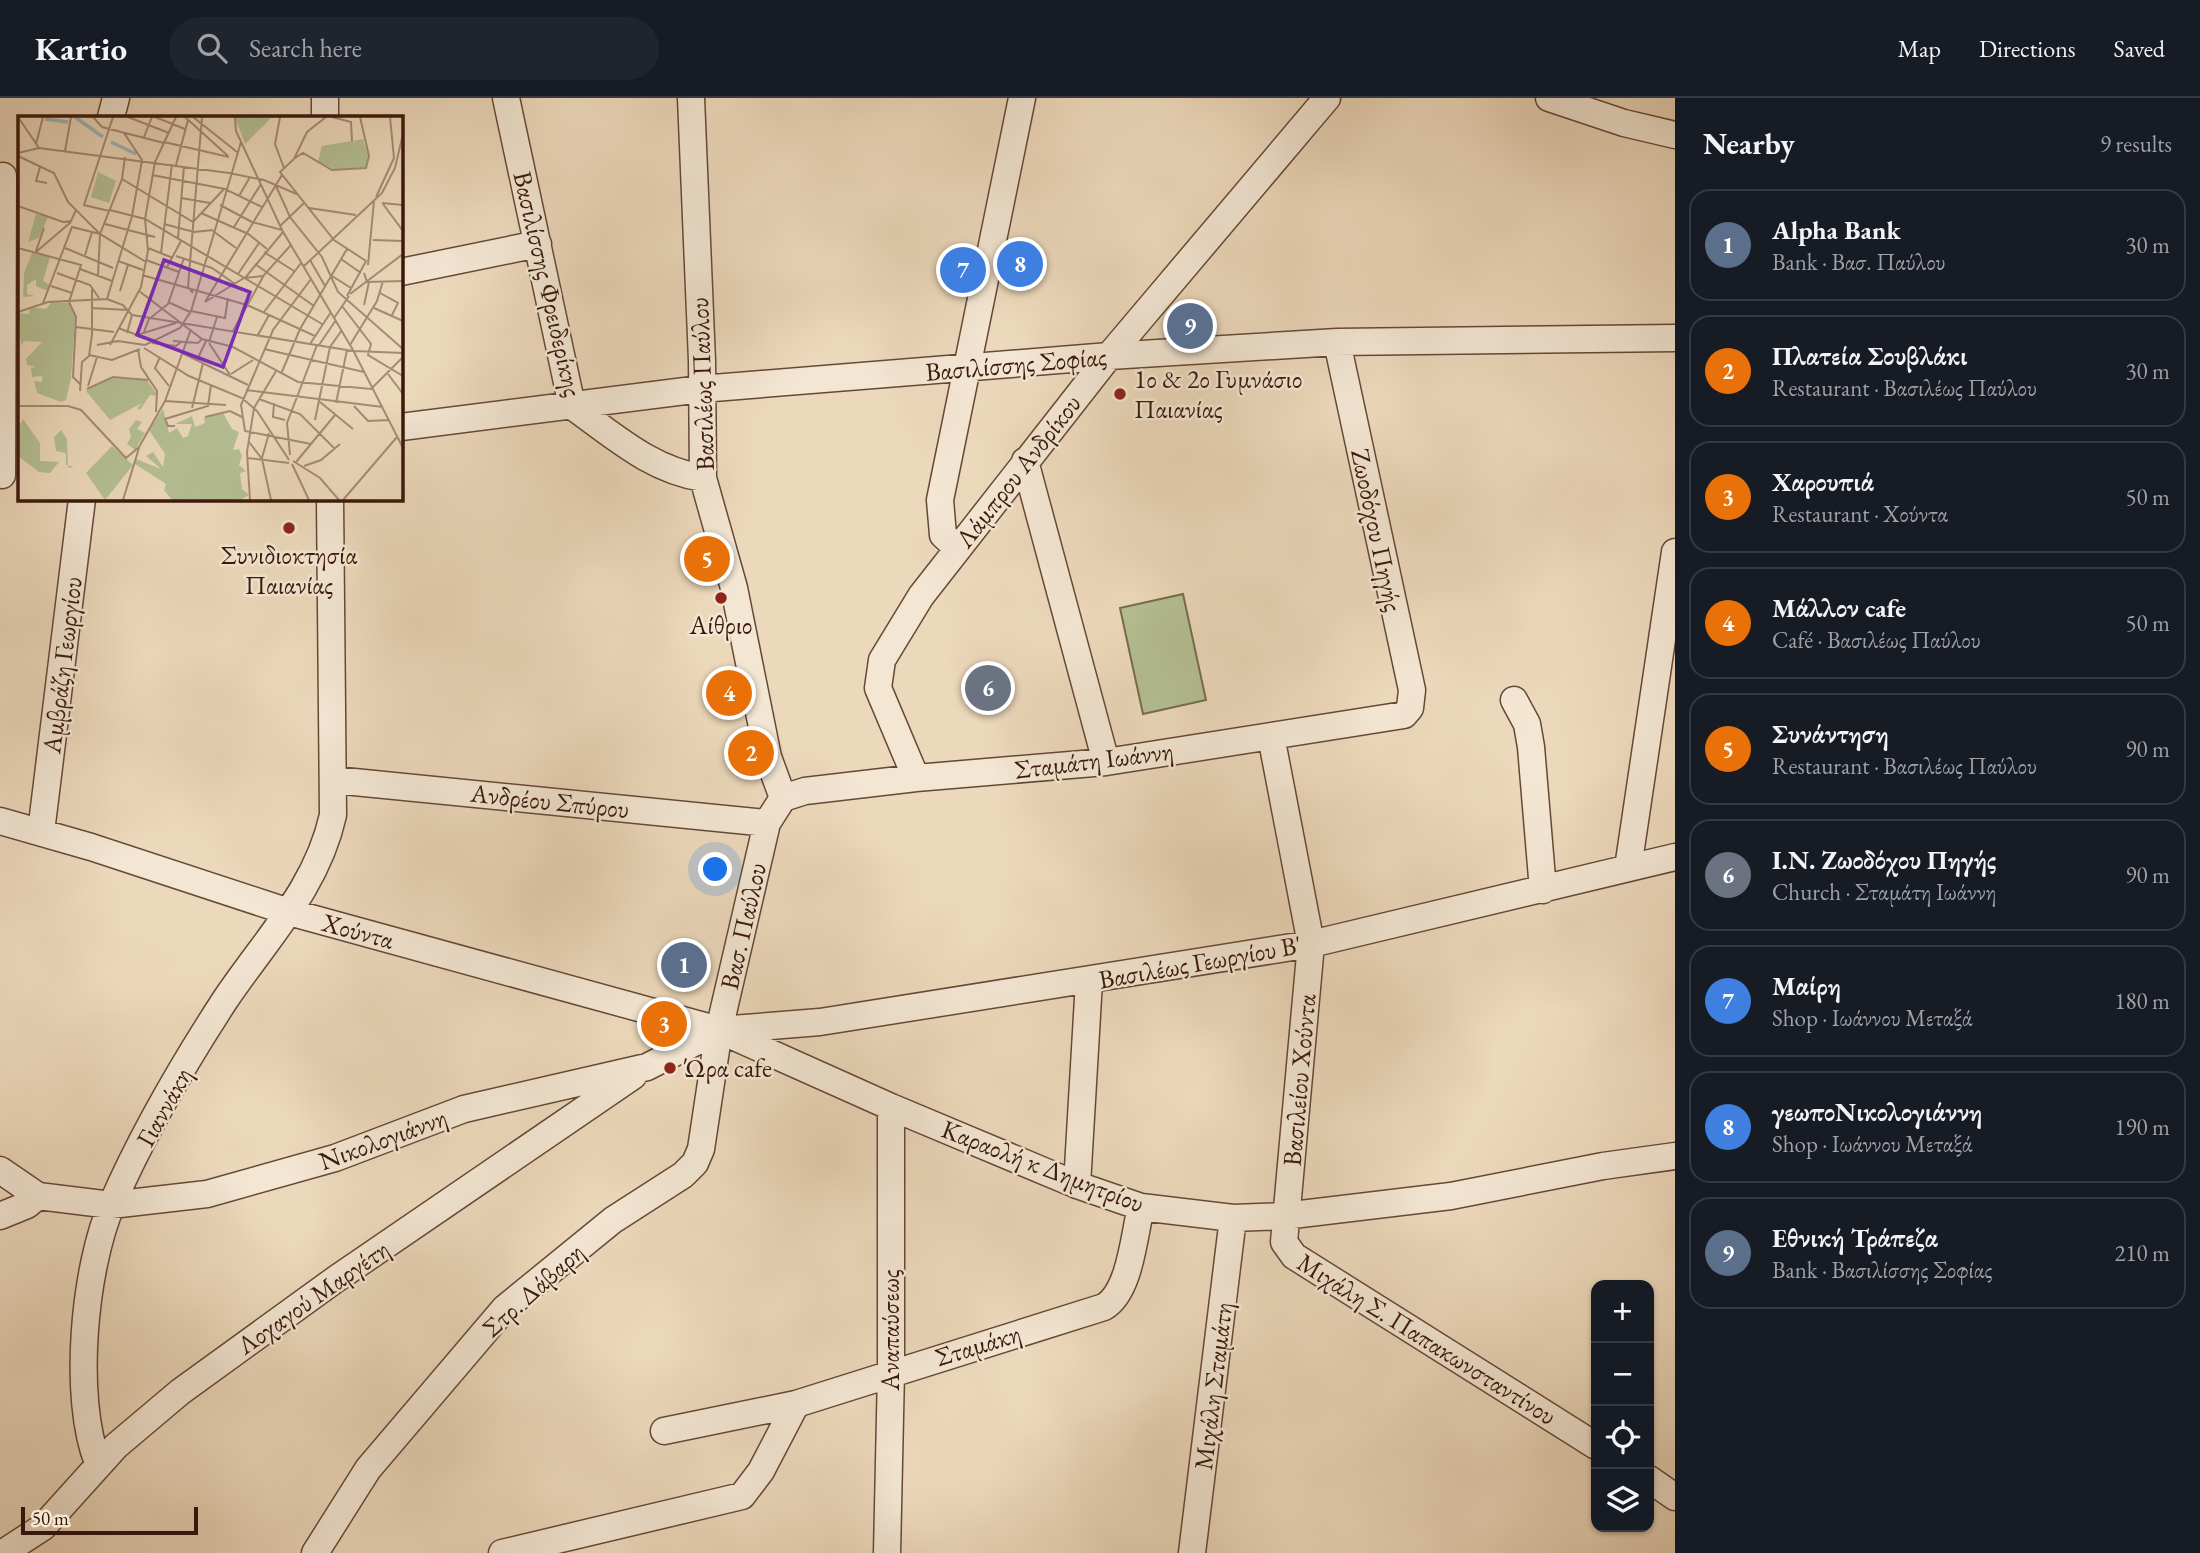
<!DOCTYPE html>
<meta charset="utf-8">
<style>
:root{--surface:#171b24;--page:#20242c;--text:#f1f3f6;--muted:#9ea1a6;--line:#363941;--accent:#1a73e8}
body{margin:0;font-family:"EB Garamond",serif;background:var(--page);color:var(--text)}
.controls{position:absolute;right:21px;bottom:21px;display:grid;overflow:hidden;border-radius:14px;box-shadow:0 2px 5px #0004}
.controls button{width:63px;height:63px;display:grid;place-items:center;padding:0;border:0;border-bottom:2px solid var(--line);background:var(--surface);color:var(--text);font:35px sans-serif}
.scale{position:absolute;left:21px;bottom:18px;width:177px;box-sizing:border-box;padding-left:7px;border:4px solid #3a180b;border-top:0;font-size:19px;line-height:24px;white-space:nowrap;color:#3a180b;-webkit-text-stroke:5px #f3e6d3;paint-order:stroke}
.you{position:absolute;left:716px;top:772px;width:24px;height:24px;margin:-18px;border:5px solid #fff;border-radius:50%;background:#1a73e8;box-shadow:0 0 0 10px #1a73e833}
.badge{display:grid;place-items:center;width:46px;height:46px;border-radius:50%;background:var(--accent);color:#fff;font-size:23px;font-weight:700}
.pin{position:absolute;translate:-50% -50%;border:4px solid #fff;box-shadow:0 2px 7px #0006}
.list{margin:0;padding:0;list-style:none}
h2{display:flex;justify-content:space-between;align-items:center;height:91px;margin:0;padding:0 28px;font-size:30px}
h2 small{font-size:23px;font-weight:400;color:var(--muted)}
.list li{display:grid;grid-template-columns:46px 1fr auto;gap:21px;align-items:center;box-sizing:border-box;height:112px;margin:0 14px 14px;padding:0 14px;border:2px solid var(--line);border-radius:21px}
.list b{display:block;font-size:26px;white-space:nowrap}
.list p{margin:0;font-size:23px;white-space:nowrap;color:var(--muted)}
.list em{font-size:23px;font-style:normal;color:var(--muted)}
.icon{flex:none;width:38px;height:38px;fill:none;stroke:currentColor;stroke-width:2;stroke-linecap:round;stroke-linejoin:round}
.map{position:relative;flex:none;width:1675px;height:1455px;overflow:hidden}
header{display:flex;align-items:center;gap:42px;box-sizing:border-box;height:98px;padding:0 35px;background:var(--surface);border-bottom:2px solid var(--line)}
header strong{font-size:33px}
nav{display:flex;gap:38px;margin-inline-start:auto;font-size:24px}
.search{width:490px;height:63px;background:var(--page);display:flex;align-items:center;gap:18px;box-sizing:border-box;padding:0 24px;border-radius:38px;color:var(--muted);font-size:26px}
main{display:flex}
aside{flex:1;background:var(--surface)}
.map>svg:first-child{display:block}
.green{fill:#b4bf93;stroke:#776c4f;stroke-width:2}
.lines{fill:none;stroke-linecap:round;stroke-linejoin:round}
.minor-casing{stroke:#664837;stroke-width:29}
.minor{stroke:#f3e6d3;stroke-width:26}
.poi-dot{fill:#8f2418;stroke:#f3e6d3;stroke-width:2.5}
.labels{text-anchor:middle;stroke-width:5;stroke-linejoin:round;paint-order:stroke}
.street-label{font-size:26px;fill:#3a180b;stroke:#f3e6d3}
.poi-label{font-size:26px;fill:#3a180b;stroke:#f3e6d3;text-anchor:start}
.inset-river{fill:none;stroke:#9fb6bc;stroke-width:3.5}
.inset-road{fill:none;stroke:#a58b75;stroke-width:2}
.view{fill:#7b2cbf;fill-opacity:0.15;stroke:#7b2cbf;stroke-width:3.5}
.inset-edge{fill:none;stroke:#3a180b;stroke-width:3.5}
</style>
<header>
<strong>Kartio</strong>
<div class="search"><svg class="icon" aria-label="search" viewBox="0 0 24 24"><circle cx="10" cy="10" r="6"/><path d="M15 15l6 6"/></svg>Search here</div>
<nav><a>Map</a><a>Directions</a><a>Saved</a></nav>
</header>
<main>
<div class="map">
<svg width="1675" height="1455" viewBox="0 0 1675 1455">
<rect width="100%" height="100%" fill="#ecd8bb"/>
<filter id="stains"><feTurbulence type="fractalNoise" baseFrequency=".00286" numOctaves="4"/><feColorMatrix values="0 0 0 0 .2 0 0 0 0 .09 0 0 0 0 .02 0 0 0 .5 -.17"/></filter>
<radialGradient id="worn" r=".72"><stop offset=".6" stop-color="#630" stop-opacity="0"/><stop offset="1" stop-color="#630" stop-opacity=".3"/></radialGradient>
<path class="green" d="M1183,496L1206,602L1143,616L1120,510Z"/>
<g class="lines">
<g class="minor-casing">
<path id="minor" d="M325,0V19
M506,0L572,308C614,338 651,372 703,380
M691,0L702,263L703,380L734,490L768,659L783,700
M1549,0L1624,25L1675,37
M111,19L116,0
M401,174L538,146
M401,329L701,291L1109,258L1337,244L1675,240
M1025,363L1106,664
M2,377L3,78
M958,451L943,437L940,402L1022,0
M1514,602L1527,626L1531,649L1543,792
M1271,638L1311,846L1284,1144L1294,1158L1596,1348
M916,680L878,590L882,562L921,498L1109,258L1327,0
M334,682L767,725
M783,700L805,693L916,680L1106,664L1404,617L1410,610L1412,592L1337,244
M0,723L91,749L289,814L719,932L891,1009L1077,1087L1141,1109L1233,1120L1284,1118L1451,1098L1603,1068L1675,1058
M41,734L82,401
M1628,770L1675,454
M0,1072L38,1098L111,1107L207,1096L335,1060L464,1011L647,969L719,932L820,924L1311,846L1675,759
M1077,1087L1089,883
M0,1118L27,1107L38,1098
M664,1333L796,1306L1104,1209C1130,1194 1134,1138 1141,1109
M98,1365C72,1300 84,1170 112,1106C142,1037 184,965 225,902C266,841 317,790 333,717L330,401
M1649,1381L1675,1399
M3,1455L43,1429L116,1348L180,1294L336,1181L633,978
M315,1455L368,1371L505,1210L613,1122L683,1077L695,1065L701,1051L719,932L767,725L783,700
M502,1455L742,1398L761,1373L796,1306
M887,1455L891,1273V1009
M1192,1455L1233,1120"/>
</g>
<use href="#minor" class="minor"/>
</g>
<g class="poi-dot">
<circle cx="1120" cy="296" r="7"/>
<circle cx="289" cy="430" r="7"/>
<circle cx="721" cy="500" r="7"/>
<circle cx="670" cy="970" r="7"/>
</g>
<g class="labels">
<g class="street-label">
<text transform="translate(548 186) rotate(77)" y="9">Βασιλίσσης Φρειδερίκης</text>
<text transform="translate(1016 266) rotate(-5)" y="9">Βασιλίσσης Σοφίας</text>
<text transform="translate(702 286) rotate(-92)" y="9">Βασιλέως Παύλου</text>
<text transform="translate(1018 373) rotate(-52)" y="9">Λάμπρου Ανδρίκου</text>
<text transform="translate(1377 432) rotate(78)" y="9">Ζωοδόχου Πηγής</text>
<text transform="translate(62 567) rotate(-83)" y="9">Αμβράζη Γεωργίου</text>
<text transform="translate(1094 662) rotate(-7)" y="9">Σταμάτη Ιωάννη</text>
<text transform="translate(550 703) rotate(6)" y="9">Ανδρέου Σπύρου</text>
<text transform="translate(743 828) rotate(-77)" y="9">Βασ. Παύλου</text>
<text transform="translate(358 833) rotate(15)" y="9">Χούντα</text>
<text transform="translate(1200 864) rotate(-10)" y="9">Βασιλέως Γεωργίου Β'</text>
<text transform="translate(1299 982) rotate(-85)" y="9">Βασιλείου Χούντα</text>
<text transform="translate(164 1009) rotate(-61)" y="9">Γιαννάκη</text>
<text transform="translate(383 1041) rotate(-20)" y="9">Νικολογιάννη</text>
<text transform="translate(1043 1068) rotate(21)" y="9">Καραολή κ Δημητρίου</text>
<text transform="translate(533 1192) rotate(-42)" y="9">Στρ. Δάβαρη</text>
<text transform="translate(313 1199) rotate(-35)" y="9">Λοχαγού Μαργέτη</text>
<text transform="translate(890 1232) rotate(-90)" y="9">Αναπαύσεως</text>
<text transform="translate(1427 1241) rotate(32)" y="9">Μιχάλη Σ. Παπακωνσταντίνου</text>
<text transform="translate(978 1247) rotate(-17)" y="9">Σταμάκη</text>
<text transform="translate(1213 1288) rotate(-83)" y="9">Μιχάλη Σταμάτη</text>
</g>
<g class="poi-label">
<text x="1134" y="290">1ο &amp; 2ο Γυμνάσιο<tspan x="1134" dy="30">Παιανίας</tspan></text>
<text x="289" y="466" text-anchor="middle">Συνιδιοκτησία<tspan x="289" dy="30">Παιανίας</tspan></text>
<text x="721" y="536" text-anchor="middle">Αίθριο</text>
<text x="684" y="979">Ώρα cafe</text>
</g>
</g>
<g transform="translate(18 18)">
<rect width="385" height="385" fill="#ecd8bb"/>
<path d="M217,1H260L253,2L227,28ZM345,23L350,40L348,51L317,54L300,45L304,30ZM80,56L98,65L91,87L73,81ZM18,98L30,101L21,122L10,126ZM14,137L32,141L25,165L32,169L30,175L18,170V163L9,169V178L17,180L5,181L6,157ZM34,186L51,187L57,202L53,262L48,284L43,286L19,277L16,265L24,266V260L14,261L13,252L18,251L9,249L8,243L24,226L6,225L3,230L0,197L11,198L12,191L28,193ZM93,262L129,264L140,280L132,279L122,294L119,292L124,287L92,304L68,275ZM145,293L151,317L159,312L165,322L170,320L174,308H157L174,300L177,311L187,307L186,302L205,297L214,313L221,316L215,334L221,333L224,340L221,349L228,355L222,357L224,373L231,379L222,384H154L146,374L148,368L117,348L118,343L143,353L128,340L135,336L145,351L147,338L131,314ZM5,303L22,327V345L41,346L32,357L21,356L0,340V312ZM118,304L124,306L119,313L127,317L117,334L109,328L113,321L111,313ZM43,314L49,323L50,350H56L51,352L48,348V337L38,335L36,321ZM94,330L115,349L87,384L68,357Z" fill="#b4bf93"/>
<path class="inset-river" d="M57,1L85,21M27,3L50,6M93,26L118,38"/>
<path class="inset-road" d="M0,1L21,32M75,1L84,11L146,27M110,1L151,17M137,1L167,13M167,1L210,40M175,1L219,36M217,1L218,15L264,114L335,234L385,332M262,1L257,28L266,52M308,1L289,16L276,43L262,56L316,124L348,145L329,180M314,1L333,6L334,25M126,21L134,1M146,26L211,41M18,28L25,1M47,35L53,1M0,37L21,32L211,57L246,64L281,79M0,40L36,57L50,86L82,118M277,42L285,37L314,54L348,52L351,40L342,1M158,49L170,4M22,51L18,65L29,67M134,59L207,73L244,91M104,63L175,106L206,73M258,70L272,101L304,141L320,176L385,233M221,80L232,61M358,81L376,42L372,1M163,82L192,87M364,87L385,89M365,88L385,115M202,89L234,106L264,114M0,90L45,106L53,105L58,94M291,92L338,99M92,94L127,103L304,208M91,95L66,89L95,1M183,97L228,117M87,108L137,121M146,108L176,116L195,114M262,110L286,87M216,111L243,68M195,115L218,132M228,116L249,133M160,122L166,50M355,124L385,125M0,132L63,149L51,186M47,132L95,152M130,132L155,142M18,135L26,112M18,136L53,106M246,136L276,155M143,137L154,48M67,139L74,116M158,140L194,152L217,168M323,143L343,157M128,144L161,156M292,144L307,170M100,145L125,154M237,148L296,190M350,149L356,85M286,150L364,77L377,52L385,18M149,151L163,125M62,153L94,165M39,157L72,169L81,182M346,157L349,166L385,165M220,158L241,127M124,159L229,189L297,220M80,160L82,118L104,63L107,41M314,160L333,172M227,162L265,116M293,163L255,214L223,289L227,315L293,328M33,170L54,177M102,175L110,149M121,175L184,223L215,231L280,266L353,273L385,241M175,177L170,171L184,1M362,177L380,187L374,199M332,178L385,138M89,183L114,100L124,44L106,17M51,186L58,201L55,261L63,269M150,186L172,196M187,186L264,59M187,186L226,162L245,160M25,187L54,111L82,118L128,146M346,189L351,166M324,190L353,228L350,239L385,260M73,192L110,194M356,192L385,205M173,195L207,202L210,182M0,196L30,186L89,183L105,189L114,199L109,217M246,196L283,147M114,199L335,235M316,202L331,180M58,211L96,216M100,212L119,219L158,207M215,215L246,159L273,129M126,216L131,203L150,188L166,142M240,219L251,199M155,225L180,227L184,223M191,226L199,201M134,227L158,230L163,226M191,227L212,259M292,228L313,196M79,229L100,225L127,229M92,229L123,171L130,135L127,103L137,46L158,1M127,229L162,212L173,195L223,26M301,229L318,204M332,229L359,185L365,165M126,232L171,260L224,282L239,295L271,344M120,233L123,251L139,275L138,296M246,233L346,256M336,235L385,237M164,237L230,269M71,239L94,244L122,233M142,241L137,252L151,270M179,244L188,225M213,258L235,244M263,258L282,213L329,133M370,258L385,278M70,270L79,241M69,273L95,261L130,264M228,274L365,291M62,275L64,246L71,240L74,218V171M241,283L282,298L317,333M147,285L208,289M302,286L335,313M256,287L255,301L267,304M318,287L329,234M0,290H50L63,294L108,342L121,331L147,285L173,213M336,290L350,305L371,304M174,292L185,247M187,301L212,295L224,301M297,304L312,231L324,214M157,310H150L147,303L190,290L193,269M231,326L244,343L253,384M272,339L269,307L299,229M229,342L271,347M244,342L251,317M275,345L302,362L321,384M278,346L317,299M274,348L291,384M286,350L303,344L322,328M105,384L121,332M232,384L229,336L236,292L258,255M325,384L379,321"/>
<path class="view" d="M146,144L232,176L205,251L119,219Z"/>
<rect width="385" height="385" class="inset-edge"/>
</g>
<rect width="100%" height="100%" filter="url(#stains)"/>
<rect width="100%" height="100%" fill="url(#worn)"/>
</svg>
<div class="controls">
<button>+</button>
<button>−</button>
<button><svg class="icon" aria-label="locate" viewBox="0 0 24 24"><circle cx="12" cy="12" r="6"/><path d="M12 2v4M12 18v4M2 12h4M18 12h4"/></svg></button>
<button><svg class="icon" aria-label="layers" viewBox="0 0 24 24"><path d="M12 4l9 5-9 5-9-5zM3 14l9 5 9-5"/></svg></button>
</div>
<div class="scale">50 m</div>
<div class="you"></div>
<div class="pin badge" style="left:684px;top:867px;background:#5c6f8a">1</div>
<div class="pin badge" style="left:751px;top:655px;background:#e8710a">2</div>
<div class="pin badge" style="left:664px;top:926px;background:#e8710a">3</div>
<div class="pin badge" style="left:729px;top:595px;background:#e8710a">4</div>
<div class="pin badge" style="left:707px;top:461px;background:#e8710a">5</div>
<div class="pin badge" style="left:988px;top:590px;background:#6b7280">6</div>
<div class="pin badge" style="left:963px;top:172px;background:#3f7fe0">7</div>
<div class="pin badge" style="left:1020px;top:166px;background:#3f7fe0">8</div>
<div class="pin badge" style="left:1190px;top:228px;background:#5c6f8a">9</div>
</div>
<aside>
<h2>Nearby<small>9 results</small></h2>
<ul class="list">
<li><span class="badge" style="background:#5c6f8a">1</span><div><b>Alpha Bank</b><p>Bank · Βασ. Παύλου</p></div><em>30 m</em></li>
<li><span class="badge" style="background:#e8710a">2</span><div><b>Πλατεία Σουβλάκι</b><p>Restaurant · Βασιλέως Παύλου</p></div><em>30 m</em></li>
<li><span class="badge" style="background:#e8710a">3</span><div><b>Χαρουπιά</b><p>Restaurant · Χούντα</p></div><em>50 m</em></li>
<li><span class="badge" style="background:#e8710a">4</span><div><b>Μάλλον cafe</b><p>Café · Βασιλέως Παύλου</p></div><em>50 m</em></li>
<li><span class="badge" style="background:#e8710a">5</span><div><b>Συνάντηση</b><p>Restaurant · Βασιλέως Παύλου</p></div><em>90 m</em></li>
<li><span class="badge" style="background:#6b7280">6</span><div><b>Ι.Ν. Ζωοδόχου Πηγής</b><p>Church · Σταμάτη Ιωάννη</p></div><em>90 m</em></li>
<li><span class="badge" style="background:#3f7fe0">7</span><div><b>Μαίρη</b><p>Shop · Ιωάννου Μεταξά</p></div><em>180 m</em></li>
<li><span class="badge" style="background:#3f7fe0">8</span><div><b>γεωποΝικολογιάννη</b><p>Shop · Ιωάννου Μεταξά</p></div><em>190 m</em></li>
<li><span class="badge" style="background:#5c6f8a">9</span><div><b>Εθνική Τράπεζα</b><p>Bank · Βασιλίσσης Σοφίας</p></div><em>210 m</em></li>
</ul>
</aside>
</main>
